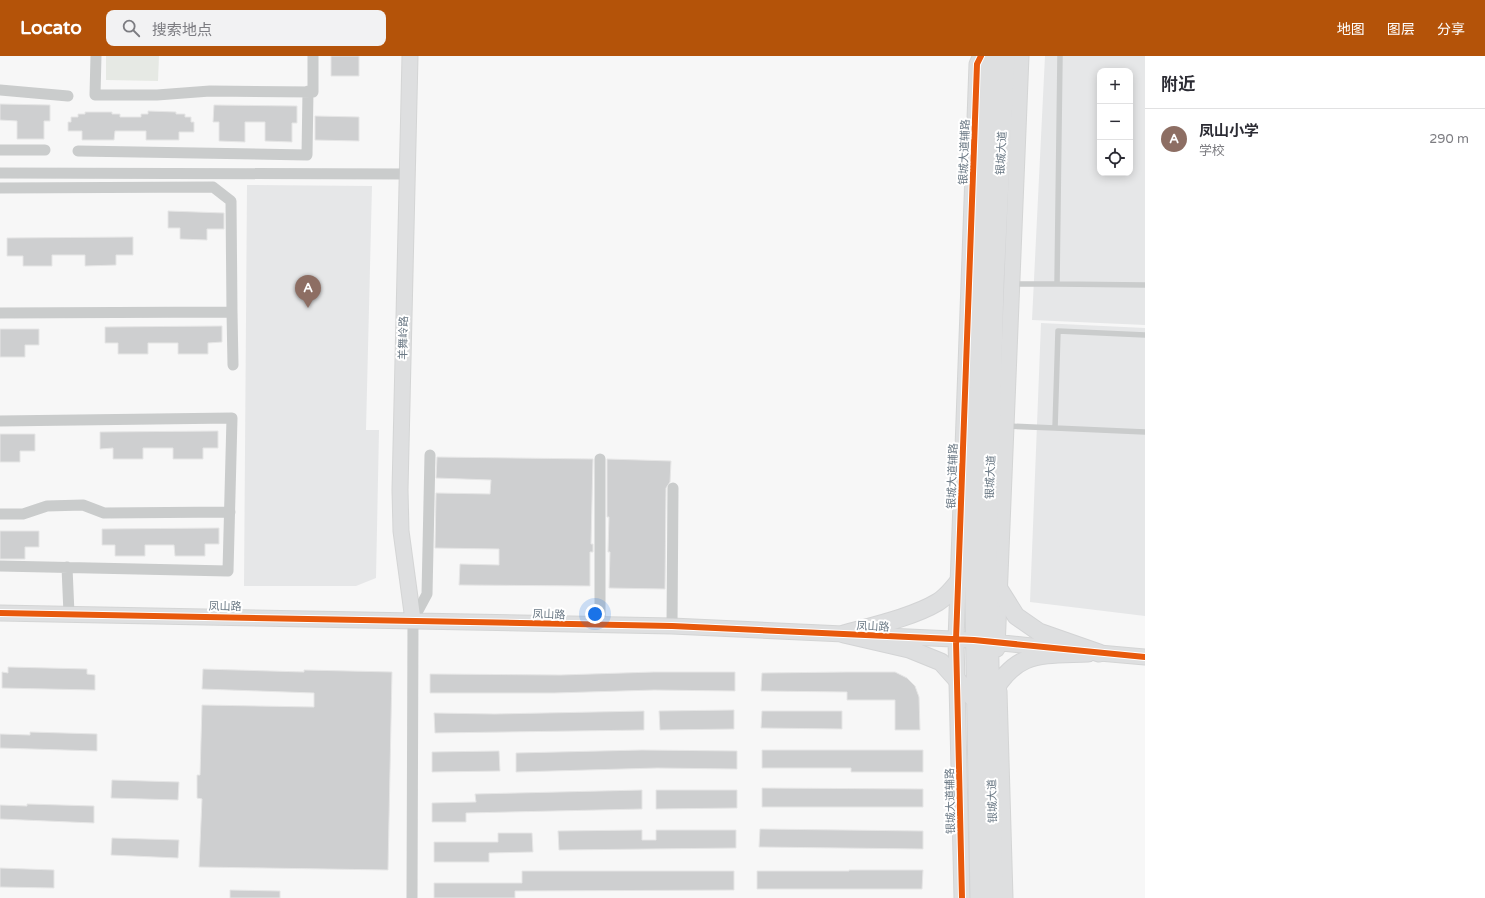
<!DOCTYPE html>
<html lang="zh">
<meta charset="utf-8">
<style>
:root{--surface:#fff;--page:#f2f2f3;--text:#2b2b33;--muted:#7c7c81;--line:#e1e1e2;--accent:#b45309}
body{margin:0;font-family:"Varela Round","Noto Sans SC",sans-serif;background:var(--page);color:var(--text)}
.controls{position:absolute;right:12px;top:12px;display:grid;overflow:hidden;border-radius:8px;box-shadow:0 2px 10px #0003}
.controls button{width:36px;height:36px;display:grid;place-items:center;padding:0;border:0;border-bottom:1px solid var(--line);background:var(--surface);color:var(--text);font:20px sans-serif}
.you{position:absolute;left:595px;top:558px;width:14px;height:14px;margin:-10px;border:3px solid #fff;border-radius:50%;background:#1a73e8;box-shadow:0 0 0 6px #1a73e833}
.badge{display:grid;place-items:center;width:26px;height:26px;border-radius:50%;background:var(--accent);color:#fff;font-size:13px;font-weight:700}
.pin{position:absolute;translate:-50% -33px;filter:drop-shadow(0 1px 2px #0008)}
.pin::after{content:'';position:absolute;top:21px;width:14px;height:12px;background:inherit;clip-path:polygon(0 0,100% 0,50% 100%)}
.list{margin:0;padding:0;list-style:none}
h2{display:flex;justify-content:space-between;align-items:center;height:52px;margin:0;padding:0 16px;font-size:17px}
h2 small{font-size:13px;font-weight:400;color:var(--muted)}
.list li{display:grid;grid-template-columns:26px 1fr auto;gap:12px;align-items:center;box-sizing:border-box;height:60px;padding:0 16px;border-top:1px solid var(--line)}
.list b{display:block;font-size:15px;white-space:nowrap}
.list p{margin:0;font-size:13px;white-space:nowrap;color:var(--muted)}
.list em{font-size:13px;font-style:normal;color:var(--muted)}
.icon{flex:none;width:22px;height:22px;fill:none;stroke:currentColor;stroke-width:2;stroke-linecap:round;stroke-linejoin:round}
.map{position:relative;flex:none;width:1145px;height:842px;overflow:hidden}
header{display:flex;align-items:center;gap:24px;box-sizing:border-box;height:56px;padding:0 20px;background:var(--accent);color:#fff}
header strong{font-size:19px}
nav{display:flex;gap:22px;margin-inline-start:auto;font-size:14px}
.search{width:280px;height:36px;background:var(--page);display:flex;align-items:center;gap:10px;box-sizing:border-box;padding:0 14px;border-radius:8px;color:var(--muted);font-size:15px}
main{display:flex}
aside{flex:1;background:var(--surface)}
.map>svg:first-child{display:block}
.built{fill:#e6e7e8;fill-rule:evenodd}
.green{fill:#e6e9e4}
.building{fill:#cecfd0;stroke:#e6e6e6}
.lines{fill:none;stroke-linecap:round;stroke-linejoin:round}
.secondary-casing{stroke:#d4d5d5;stroke-width:17}
.primary-casing{stroke:#d3d4d5;stroke-width:19}
.lane{stroke:#cacccc;stroke-width:5.5}
.street{stroke:#cacccc;stroke-width:11}
.secondary{stroke:#dedfe0;stroke-width:15}
.primary{stroke:#dedfe0;stroke-width:17}
.cycleway-casing{stroke:#fff;stroke-width:8}
.cycleway{stroke:#e8590c;stroke-width:6}
.labels{text-anchor:middle;stroke-width:4;stroke-linejoin:round;paint-order:stroke}
.street-label{font-size:11px;fill:#6a7884;stroke:#fff}
</style>
<header>
<strong>Locato</strong>
<div class="search"><svg class="icon" aria-label="search" viewBox="0 0 24 24"><circle cx="10" cy="10" r="6"/><path d="M15 15l6 6"/></svg>搜索地点</div>
<nav><a>地图</a><a>图层</a><a>分享</a></nav>
</header>
<main>
<div class="map">
<svg width="1145" height="842" viewBox="0 0 1145 842">
<rect width="100%" height="100%" fill="#f7f7f7"/>
<path class="built" d="M1045,0H1145V269L1032,264ZM1100,15H1130V117H1100Z
M247,129L372,130L366,374H379L376,522L356,530H244Z
M1041,267L1145,272V560L1030,546Z"/>
<path class="green" d="M106,0H159L158,25L106,24Z"/>
<path class="building" d="M331,0H359V20H331Z
M0,48L50,49V65H44V83H17V65L0,64Z
M214,49L297,50V67H292V86L265,85V66H245V86L219,85V66H213Z
M148,55L176,56V58H185V61H191V66H194V76H179V84H146V75H115L114,84H82V75H68V66H71V61H78V58H85V56H112V58H120V61H141V58H148Z
M315,60L359,61V85L315,84Z
M168,155L224,157V173H207V184L180,183V172H168Z
M133,181V199H116V209L85,210V199H52V210H23V200H7V182Z
M222,270V286L208,287V298H178V287H148V298H118V287H105V271Z
M0,273H39V289H25V301H0Z
M218,375V392H203V403H173V392H143V403H113V392L100,393V376Z
M0,378H35V395H20V406H0Z
M437,401L593,403L591,488H593V496H590V530L459,529L460,508L499,509V493L435,492L436,437L490,438L491,424L436,422Z
M607,403L671,405L670,426L666,432L665,533L609,532L610,496H608L609,461H607Z
M219,472V488H205V500H175L174,489H145V500H115V489H102V473Z
M0,475H39V491H25V503H0Z
M8,611L87,613V618L95,619V634L2,632V616L8,617Z
M203,613L304,616V614L392,616L388,814L199,811L202,743L197,742V719H200L202,649L314,651V637L202,633Z
M654,616H735V635L654,634L554,637H430V618L561,619Z
M847,616H895L907,622L915,630L919,641L920,674H895V644H847V636L761,635L762,617Z
M734,654V673L660,674L659,655Z
M644,655V674L435,677L434,657L494,658Z
M762,655H842V673L761,672Z
M30,676L97,678V695L0,692V678L30,679Z
M642,694L737,695V713L657,712L516,716V697Z
M762,694H923V716H851V712H762Z
M499,695L500,715L432,716V696Z
M112,724L179,726L178,744L111,742Z
M762,732L923,733V751H762Z
M642,734V753L466,757V766H432V747L476,746L475,738Z
M656,734H737V752L656,753Z
M27,748L94,750V767L0,763V749L27,750Z
M760,773L923,775V793L759,791Z
M642,774V784H656V774H736V792L559,794L558,775Z
M498,777H532L533,796L489,797V806H434V786H498Z
M112,782L179,784L178,802L111,799Z
M0,812L54,814V832L0,831Z
M849,814H923L922,833H757V815H849Z
M522,815H734V834L515,835V842H434V827H522Z
M230,834L280,835V842H230Z"/>
<g class="lines">
<g class="secondary-casing">
<path id="secondary" d="M410,0L400,434L401,475L413,564
M0,557L672,570L974,584L1060,593
M997,593L1021,0
M1088,596L1145,601
M999,635L1005,842
M962,842L956,584L977,8L981,0"/>
</g>
<g class="primary-casing">
<path id="primary" d="M973,506C963,519 952,537 938,546C913,561 873,570 844,578L909,593L941,606L975,644
M989,517L1016,560L1039,576L1099,597
M990,642C1015,594 1040,599 1088,597
M979,842L973,493L990,0
M994,842L988,493L995,228L1006,0"/>
</g>
<path class="lane" d="M1013,228H1057L1060,0
M1057,228L1145,229
M1007,370L1055,372L1058,275L1145,279
M1055,372L1145,376"/>
<path class="street" d="M96,0L95,39H157L210,35L313,36V0
M0,34L68,40
M0,94H45
M78,95L307,99L308,35
M0,117L407,118
M0,132L213,131L231,145L232,256
M0,257L232,256L233,309
M0,365L232,362L228,515L0,510
M0,458H23L47,450L83,449L104,457L230,456
M67,511L69,558
M600,570V403
M672,570L673,432
M412,842L413,564L427,538L430,399"/>
<use href="#secondary" class="secondary"/>
<use href="#primary" class="primary"/>
<g class="cycleway-casing">
<path id="cycleway" d="M0,557L672,570L974,584L1145,601
M962,842L956,584L977,8L981,0"/>
</g>
<use href="#cycleway" class="cycleway"/>
</g>
<g class="labels">
<g class="street-label">
<text transform="translate(964 96) rotate(-88)" y="4">银城大道辅路</text>
<text transform="translate(1001 97) rotate(-87)" y="4">银城大道</text>
<text transform="translate(403 282) rotate(-89)" y="4">羊舞岭路</text>
<text transform="translate(952 420) rotate(-88)" y="4">银城大道辅路</text>
<text transform="translate(990 421) rotate(-88)" y="4">银城大道</text>
<text transform="translate(225 550) rotate(1)" y="4">凤山路</text>
<text transform="translate(549 558) rotate(2)" y="4">凤山路</text>
<text transform="translate(873 570) rotate(3)" y="4">凤山路</text>
<text transform="translate(950 745) rotate(-91)" y="4">银城大道辅路</text>
<text transform="translate(992 745) rotate(-91)" y="4">银城大道</text>
</g>
</g>
</svg>
<div class="controls">
<button>+</button>
<button>−</button>
<button><svg class="icon" aria-label="locate" viewBox="0 0 24 24"><circle cx="12" cy="12" r="6"/><path d="M12 2v4M12 18v4M2 12h4M18 12h4"/></svg></button>
</div>
<div class="you"></div>
<div class="pin badge" style="left:308px;top:252px;background:#8d6e63">A</div>
</div>
<aside>
<h2>附近<small></small></h2>
<ul class="list">
<li><span class="badge" style="background:#8d6e63">A</span><div><b>凤山小学</b><p>学校</p></div><em>290 m</em></li>
</ul>
</aside>
</main>
